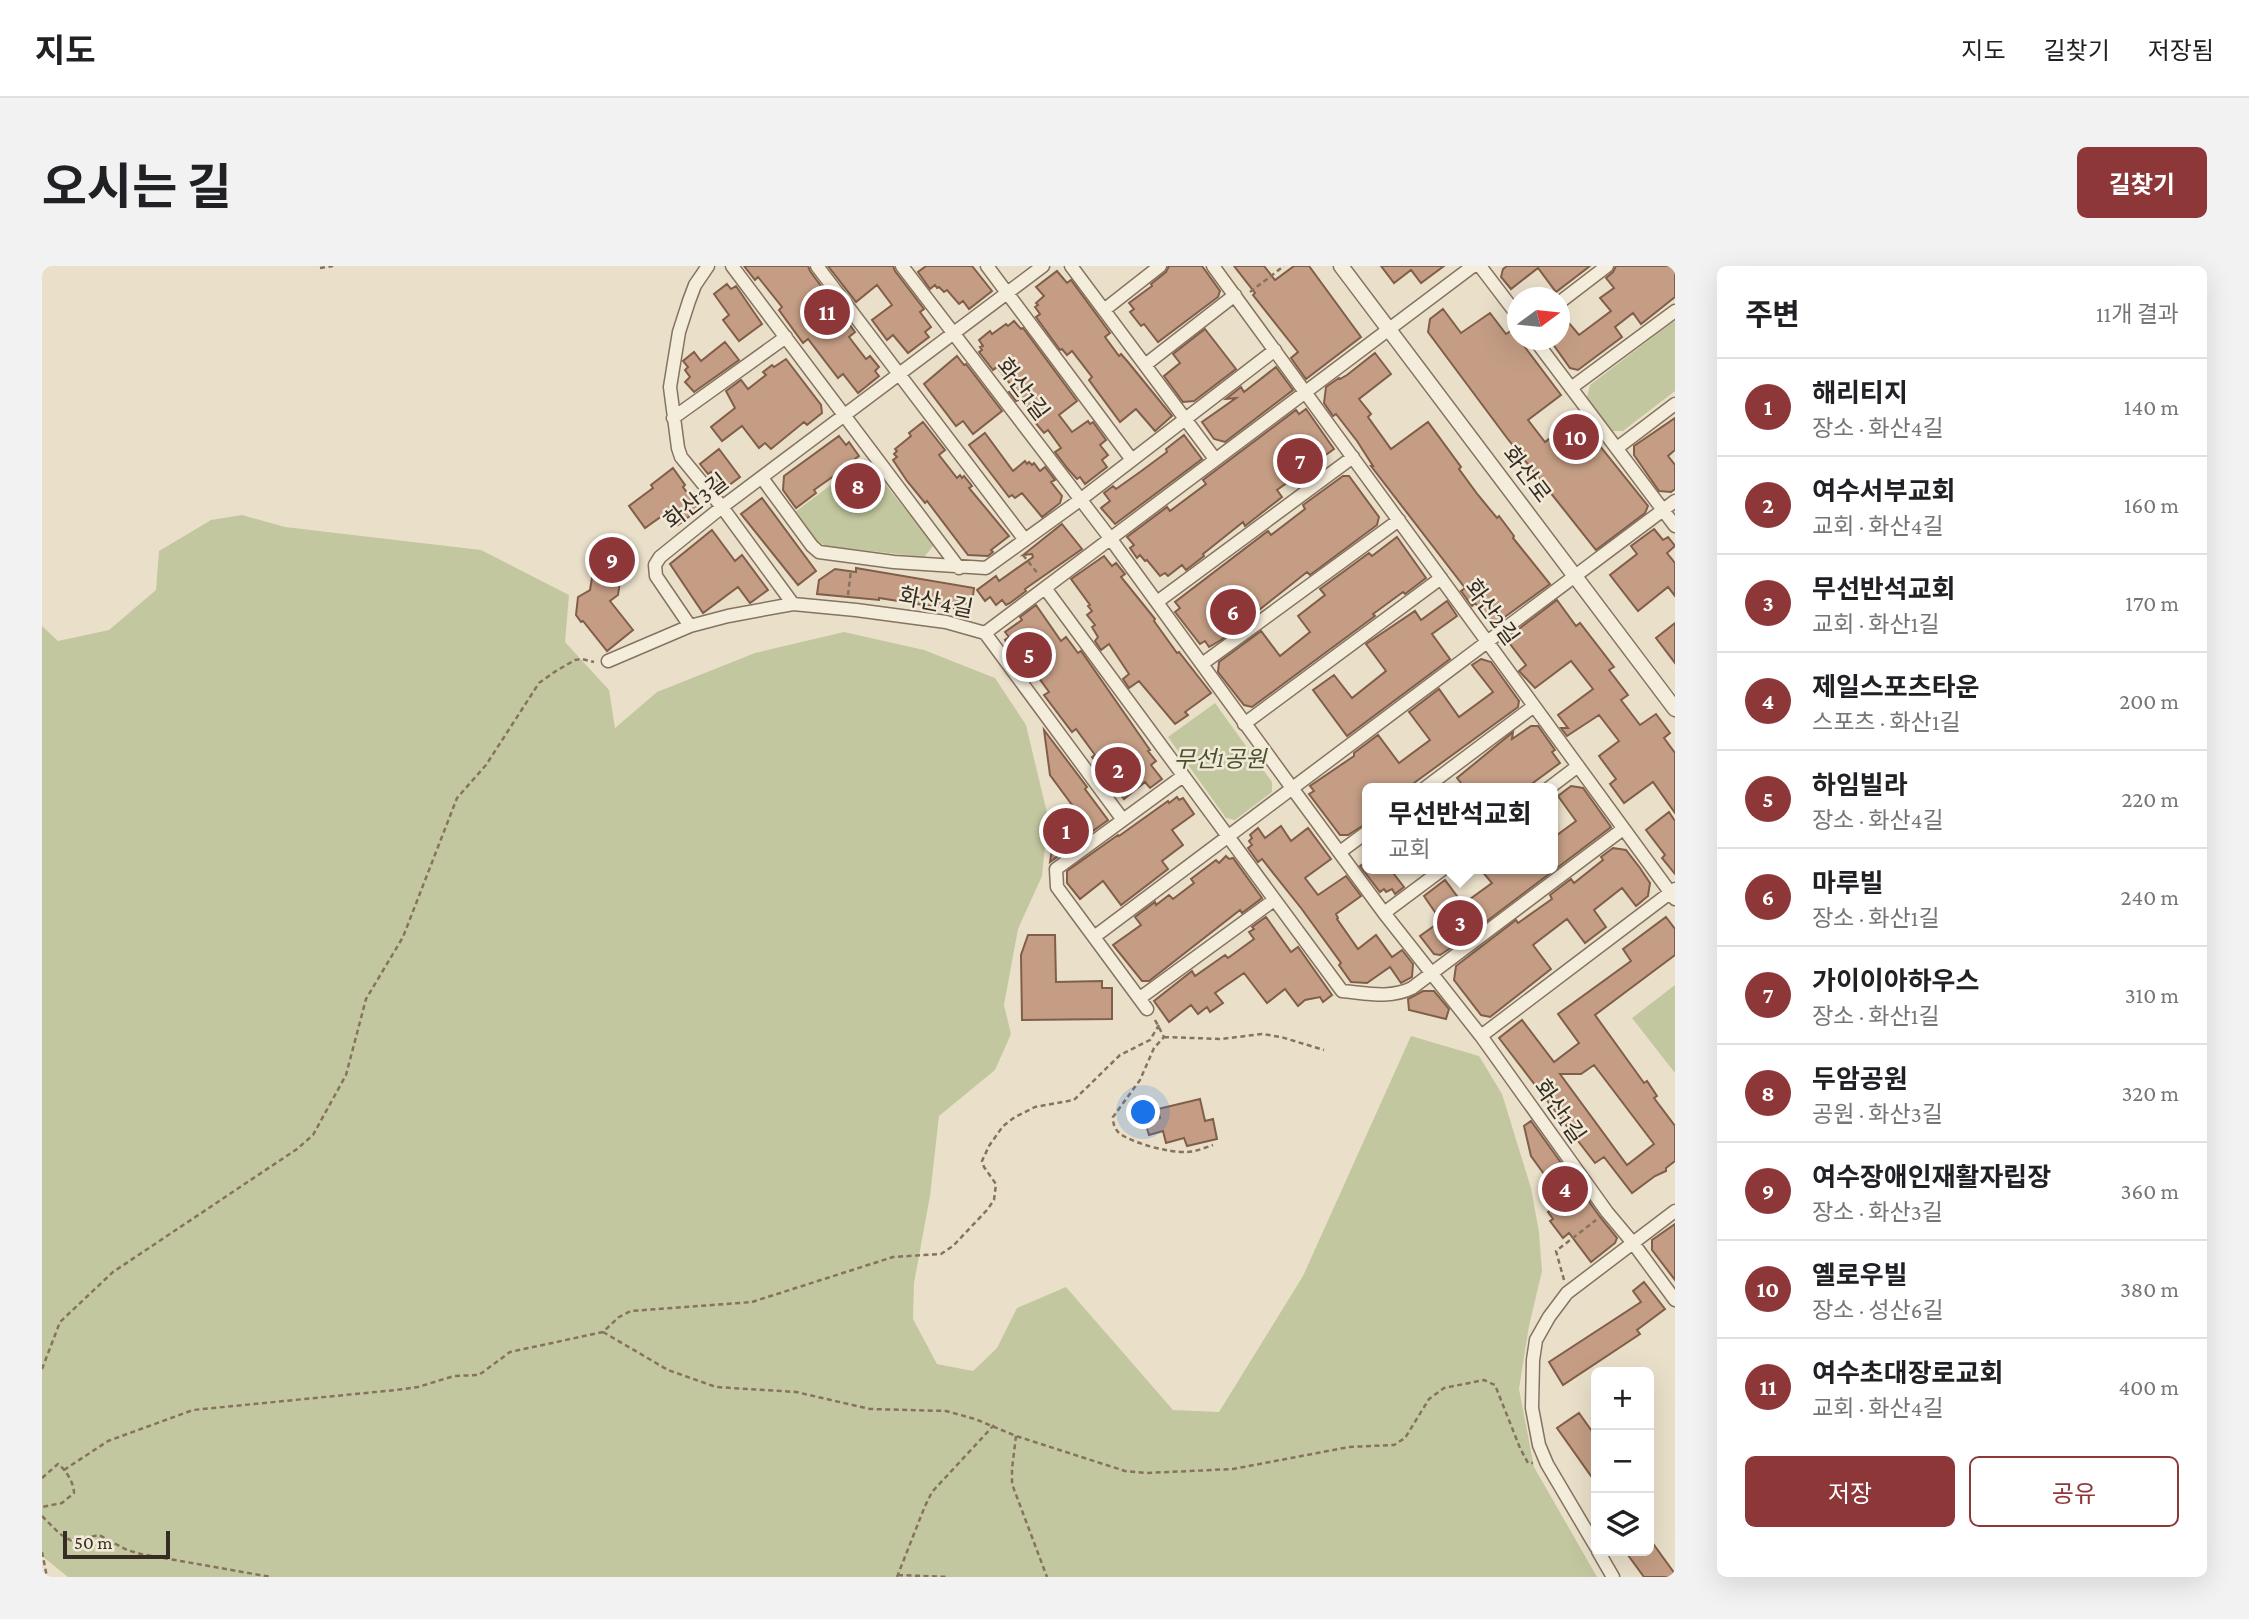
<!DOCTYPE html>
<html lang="ko">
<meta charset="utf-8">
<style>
:root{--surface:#fff;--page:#f2f2f2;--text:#202124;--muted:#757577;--line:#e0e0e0;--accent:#8d3739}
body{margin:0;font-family:"Crimson Pro","Noto Sans KR",serif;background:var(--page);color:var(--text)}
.controls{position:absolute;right:21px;bottom:21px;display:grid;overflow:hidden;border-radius:10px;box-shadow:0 7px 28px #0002}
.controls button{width:63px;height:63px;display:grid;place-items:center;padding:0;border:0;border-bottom:2px solid var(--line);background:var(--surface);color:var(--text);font:35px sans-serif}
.compass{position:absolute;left:1465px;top:21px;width:63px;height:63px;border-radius:50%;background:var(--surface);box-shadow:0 7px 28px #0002;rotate:75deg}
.scale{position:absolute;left:21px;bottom:18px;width:107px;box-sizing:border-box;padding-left:7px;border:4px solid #372c22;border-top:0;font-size:19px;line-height:24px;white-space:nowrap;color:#372c22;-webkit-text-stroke:5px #f2ead9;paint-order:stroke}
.you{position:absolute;left:1102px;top:847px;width:24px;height:24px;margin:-18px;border:5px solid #fff;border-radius:50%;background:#1a73e8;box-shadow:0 0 0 10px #1a73e833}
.badge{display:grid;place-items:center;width:46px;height:46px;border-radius:50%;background:var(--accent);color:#fff;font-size:23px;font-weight:700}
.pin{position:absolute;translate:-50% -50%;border:4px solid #fff;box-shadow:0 2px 7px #0006}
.popup{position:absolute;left:1320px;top:517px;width:196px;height:91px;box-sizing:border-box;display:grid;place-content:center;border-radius:10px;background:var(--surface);filter:drop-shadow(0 2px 5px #0005);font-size:23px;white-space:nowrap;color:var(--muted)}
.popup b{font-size:26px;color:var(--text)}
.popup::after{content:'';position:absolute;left:50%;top:100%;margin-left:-14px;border:14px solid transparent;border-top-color:var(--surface)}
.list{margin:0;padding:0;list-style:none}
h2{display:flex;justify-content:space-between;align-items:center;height:91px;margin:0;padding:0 28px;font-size:30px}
h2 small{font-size:23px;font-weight:400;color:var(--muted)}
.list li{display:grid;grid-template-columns:46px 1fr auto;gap:21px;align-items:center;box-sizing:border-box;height:98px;padding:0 28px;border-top:2px solid var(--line)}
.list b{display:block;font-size:26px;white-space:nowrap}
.list p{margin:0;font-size:23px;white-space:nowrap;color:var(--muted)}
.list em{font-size:23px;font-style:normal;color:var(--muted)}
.actions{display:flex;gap:14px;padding:21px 28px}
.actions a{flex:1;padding:16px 0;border:2px solid var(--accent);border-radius:10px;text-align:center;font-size:24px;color:var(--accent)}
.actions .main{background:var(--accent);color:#fff}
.icon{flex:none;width:38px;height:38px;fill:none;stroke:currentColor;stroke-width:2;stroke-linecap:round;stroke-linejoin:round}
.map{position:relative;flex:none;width:1633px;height:1311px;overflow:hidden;border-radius:10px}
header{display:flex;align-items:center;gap:42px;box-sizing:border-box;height:98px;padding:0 35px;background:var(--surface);border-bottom:2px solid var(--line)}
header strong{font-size:33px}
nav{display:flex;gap:38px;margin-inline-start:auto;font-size:24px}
.intro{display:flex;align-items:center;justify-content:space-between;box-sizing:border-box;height:168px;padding:0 42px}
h1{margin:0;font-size:49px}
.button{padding:18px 32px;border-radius:10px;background:var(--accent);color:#fff;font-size:24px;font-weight:700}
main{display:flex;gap:42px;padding:0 42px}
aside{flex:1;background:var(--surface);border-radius:10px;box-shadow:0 7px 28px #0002}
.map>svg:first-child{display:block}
.green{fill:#c3c79f}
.building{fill:#c49d84;stroke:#815e49;stroke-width:2;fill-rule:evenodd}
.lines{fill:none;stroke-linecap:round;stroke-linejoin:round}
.minor-casing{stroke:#857360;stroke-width:15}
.tertiary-casing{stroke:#857360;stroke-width:17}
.path{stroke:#857360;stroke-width:2.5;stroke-dasharray:5 3.5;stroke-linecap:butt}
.minor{stroke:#f5eddc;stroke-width:12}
.tertiary{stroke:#f5eddc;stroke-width:14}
.labels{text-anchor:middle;stroke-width:5;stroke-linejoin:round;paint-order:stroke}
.street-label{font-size:23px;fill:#372c22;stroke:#f2ead9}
.park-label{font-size:23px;font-style:italic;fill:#48512b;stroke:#f2ead9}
</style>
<header>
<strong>지도</strong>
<nav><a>지도</a><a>길찾기</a><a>저장됨</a></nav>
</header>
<div class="intro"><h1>오시는 길</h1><a class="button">길찾기</a></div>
<main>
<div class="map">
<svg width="1633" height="1311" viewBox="0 0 1633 1311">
<rect width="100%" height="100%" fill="#eae0ca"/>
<path class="green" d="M1633,54V125L1581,165H1567L1544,135L1548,119Z
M823,193L892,279L882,291L784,280L775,275L753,246Z
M200,249L243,261L439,284L527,329L523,376L567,424L573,462L615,426L713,387L802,366L882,384L953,412L984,459L1006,551L1000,610L976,663L962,739L969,768L953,804L897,850L888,930L872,1017L871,1053L895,1098L931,1105L955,1082L975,1042L1024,1021L1131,1144L1177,1146L1261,1010L1369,770L1437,790L1460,828L1489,922L1497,966L1500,1005L1487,1060L1477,1123L1492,1201L1555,1311H26L0,1290V360L16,375L67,364L114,324L117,285L169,254Z
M1173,437L1230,516V526L1193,554L1184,552L1126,471Z
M1633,719V807L1590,752Z"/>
<path class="building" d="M702,0H766L768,5L813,66L807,71L824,93L828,90L837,101L833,105L837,110L816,127L801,108L796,112L766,73L761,77L737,44L740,41L716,11L713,14Z
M786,0H851L853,5L882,43L878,46L889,61L883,66L887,71L866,87L851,69L845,74L830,54L850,39L835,19L814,36Z
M884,0H930L950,25L927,43L921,35L917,38L905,24L902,26L897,21L895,22L893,19L888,23L876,6Z
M1127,0H1160L1178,25L1176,31L1116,76L1102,58L1099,60L1088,46L1092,43L1087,37L1110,20L1109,18L1124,6Z
M1192,0H1222L1233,14L1252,0H1267L1319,71L1264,113L1249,92L1256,86L1211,29L1213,27Z
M1339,0H1402L1379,17L1369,4L1352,17Z
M1465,0H1548L1514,26L1496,2L1469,23L1459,11L1461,3Z
M1574,0H1633V31L1599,58L1591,47L1573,61L1580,71L1536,104L1528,102L1508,74H1517V45L1537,69L1569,45L1558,32L1572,22L1564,12L1571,6Z
M1015,5L1025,17L1029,14L1068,67L1063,71L1077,90L1079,88L1086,96L1130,150L1113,165L1094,143L1078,156L1047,114L1050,111L1030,85L1025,89L1020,83L1018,84L994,51L998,48L993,41L996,39L994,37L1002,30L994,21Z
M685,18L689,23L694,20L720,58L697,75L681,54L687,49L672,28Z
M1401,43L1419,67L1448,47L1464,68L1470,64L1519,129L1486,154L1503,176L1537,150L1555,174L1554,175L1606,240L1603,247L1554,284L1465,172L1386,66L1388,53Z
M972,55L979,63L981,62L1035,135L1017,149L1030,166L1046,155L1048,158L1051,156L1064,174L1058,179L1066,189L1060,194L1065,201L1043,218L1038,211L1035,213L1026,203L1013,186L1019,182L1006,164L1002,167L992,155L995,152L979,133L974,135L967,126L972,123L955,101L951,104L937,86L940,84L938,81L941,80L937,74L948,65L950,68L964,58L966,60Z
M1163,63L1194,103L1152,135L1141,136L1122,110L1138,97L1131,88Z
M683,76L697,94L652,126L643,116L648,111L643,104L646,101L641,95L652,86L659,95Z
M1333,87L1349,108L1317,133L1329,148L1326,151L1349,183L1386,156L1419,201L1417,203L1436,229L1455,252L1457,250L1472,270L1471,272L1508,318L1453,358L1447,357L1433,337L1430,340L1419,325L1423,322L1329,200H1331L1315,175L1294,148L1291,150L1282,137L1284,121L1297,112L1298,113L1305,109Z
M915,90L922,99L924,98L960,145L931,168L921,155L914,160L882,118Z
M744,93L779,139L780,147L765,159L762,156L729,183L723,177L717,182L700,160L680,175L669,161L693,142L684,125L699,114L706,123L724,109L721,106L730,99L732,101Z
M1234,101L1251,124L1183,176L1172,173L1160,156L1194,132L1184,133L1199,121L1202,126Z
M1264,143L1292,183L1235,224L1240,231L1203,260L1201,256L1161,288L1162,290L1144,304L1140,299L1126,310L1123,307L1118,310L1105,294L1103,295L1098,289L1095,292L1088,282L1092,279L1085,271L1125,241L1128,245L1164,218L1161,214L1254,144L1257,148Z
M1633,152V184L1626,190L1633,199V223L1629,226L1617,225L1592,189V180Z
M881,156L903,184L897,189L915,212L918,209L920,212L922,210L930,220L927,222L967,270L949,284L951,286L946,290L926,289L885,235L883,237L865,215L851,194L855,191L852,188L855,185L853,183L869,170L867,167Z
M943,167L971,205L983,195L985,198L987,196L990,199L992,197L998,205L1003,201L1013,214L1009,216L1020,230L1018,237L1000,251L980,227L973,232L970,229L967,231L927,179Z
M1142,169L1160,193L1073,258L1059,242L1068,235L1062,227L1071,220L1074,223L1098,206L1125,186L1124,183Z
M797,170L804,179L807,176L817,190L813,193L815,196L805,204L803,202L772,224L774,227L754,242L741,224L742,210Z
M677,183L698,211L686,220L678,219L669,206L666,208L658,198Z
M631,202L643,219L641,221L657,243L636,259L627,245L603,262L587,240L611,222L609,219Z
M1301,210H1307L1337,251L1335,259L1268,309L1265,306L1179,374L1167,381L1163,375L1158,378L1133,346L1138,342L1133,336L1226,265L1229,269L1263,243L1261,239Z
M720,232L774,305L756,319L699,248Z
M1020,258L1040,283L983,323L984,325L968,337L964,339L960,334L954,339L948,331L943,335L935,324L954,310L957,315L991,291L990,288L981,289Z
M1612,263L1621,274L1626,271L1633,280L1625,287L1633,297V330L1626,321L1596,345L1568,309L1595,288L1589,280Z
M670,264L693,295L700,289L726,324L708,337L696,321L661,347L628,298Z
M570,268L579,272L577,285H581V290L587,291L585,303L580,302L576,329L568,335L591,364L565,385L541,355L539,356L534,349L536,331L548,324L554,288L562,271Z
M1355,271L1384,312L1363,328L1361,326L1331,348L1333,350L1210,441L1202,439L1176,406L1177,396L1219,365L1238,390L1268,366L1256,350L1283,329L1278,323L1327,287L1330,290Z
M1062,290L1070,300L1074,297L1083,308L1079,311L1113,353L1112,355L1135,387L1137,386L1169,427L1143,446L1146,449L1133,458L1097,415L1087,422L1081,413L1087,408L1067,378L1059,384L1053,375L1056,371L1050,361L1053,359L1045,349L1050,345L1046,340L1048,339L1029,313Z
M814,302L932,322L930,338L918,337L917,343L901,341V342L837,332V334L775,328L777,314L793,303L814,306Z
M1515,334L1534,360L1538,357L1572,401L1567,404L1586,429L1579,434L1598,459L1614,448L1628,467L1622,472L1633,487V547L1611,516L1582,537L1568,518L1574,513L1557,490L1577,475L1557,449L1525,470L1519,462H1526L1516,449L1551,423L1529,395L1493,422L1477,405L1484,399L1468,378L1469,369Z
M1405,335L1415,350L1390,368L1408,393L1305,470L1271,424L1292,409L1310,432L1344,405L1324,378L1373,345L1379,354Z
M994,339L1019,375L1024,371L1036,387L1039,385L1108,484L1106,485L1114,495L1109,499L1120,513L1108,522L1103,516L1082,533L1050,491L1053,489L1034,463L1030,466L1002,429L1007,426L994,408L990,411L963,374L967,371L963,366L980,354L978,351Z
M1633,357V397L1614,372Z
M1439,393L1449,396L1477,435L1476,441L1372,517L1374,522H1325V557L1306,569H1298L1267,528L1272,525L1268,520L1312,490V487L1336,469L1357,497L1388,474L1367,446L1397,423L1417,451L1451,426L1430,399Z
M1489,460H1496L1513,484L1510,486L1518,497L1484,522H1423L1415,512L1471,466L1470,473Z
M1002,464L1045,521L1043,523L1066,554L1008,596L1014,558L1033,543L1008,509Z
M1529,520L1541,522L1569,561L1416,677L1398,689L1392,688L1378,670L1399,655L1382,630L1403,614L1421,638L1450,617L1438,603H1511V572L1534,555L1516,530Z
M1135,531L1137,534L1141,532L1152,548L1130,564L1141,579L1120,595L1126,603L1079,639L1061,615L1038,633L1025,617V605L1076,569L1077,570L1126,535L1127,537Z
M1627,546L1633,555V608L1620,592L1623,589L1604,564Z
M1239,560L1249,575L1266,562L1289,593L1263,612L1276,629L1304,610L1319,630L1294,648L1296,652L1295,653L1316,683L1334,669L1350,691L1360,684L1371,698L1370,711L1359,717L1348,701L1325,717L1309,716L1297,699L1299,697L1259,642L1220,593L1216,596L1206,582L1210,579L1207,575L1210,572L1208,569L1216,562L1223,572Z
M1571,582L1584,584L1598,602L1608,617L1606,630L1594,640L1580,622L1552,644L1564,661L1543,677L1525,653L1491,679L1509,703L1448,751L1439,749L1412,714L1414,700L1474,654L1476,657L1510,633L1508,629L1529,613L1532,617L1561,594L1559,591Z
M1184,590L1187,593L1191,592L1220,632L1200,647L1198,644L1107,715H1100L1071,679L1099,659L1093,651L1113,636L1114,639L1127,629L1131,633L1152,617L1149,613L1174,594L1177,597Z
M1325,595V603H1348L1362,621L1353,628L1350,623L1344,626L1342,623L1338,626L1318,600Z
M1224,651L1249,686L1256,681L1290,729L1281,736L1278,731L1263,734L1256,740L1243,723L1225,737L1202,707L1173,727L1181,737L1168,746L1165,741L1156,748L1149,739L1127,756L1112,735L1150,705L1153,710L1183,689L1186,692L1212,673L1207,666L1212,663L1210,661Z
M1624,651L1633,663V689L1553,749L1602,817L1605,815L1615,830L1612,832L1633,860V895L1624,902V905L1613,910L1590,927L1562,891L1553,897L1457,772L1480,754L1512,796L1537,777L1516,748L1589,695L1581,683ZM1552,799L1612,878L1585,899L1518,808H1539Z
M986,669H1013L1014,716L1060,715V722H1070V753L980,754L979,689Z
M1381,725H1392L1407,743L1404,753L1367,744L1366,733Z
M1158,833L1163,855L1171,853L1175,873L1145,880L1142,872L1124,877L1121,865L1107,869L1103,856L1118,852L1116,843Z
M1489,855L1558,951L1575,972L1573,977L1549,996L1527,967L1521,972L1508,955L1511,953L1506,946L1516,938L1502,919L1507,915L1489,890L1482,860Z
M1633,958V1014L1610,984V974Z
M1602,1016L1623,1043L1595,1064L1598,1068L1521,1119L1507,1096L1599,1036L1591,1025Z
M1537,1147L1554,1171V1217L1515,1162Z
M1607,1272L1633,1308V1311H1602L1583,1285H1607Z"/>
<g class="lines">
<g class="minor-casing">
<path id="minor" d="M666,0L653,19L647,35L637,66L628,121L636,182L639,191L680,241L751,338L814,344L904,356L943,367L1081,554L1014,603L1015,621L1105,743
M690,0L917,302
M775,0L983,274
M860,0L1068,272L1250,522L1342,647L1439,770L1565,946L1591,977L1633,1034
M945,0L1090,194
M1029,0L1173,193
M1171,0L1633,633
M1438,0L1476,50
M1518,36L1565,0
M1062,44L1118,0
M1493,74L1633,260
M1103,99L1193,29
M1529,122L1633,45
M631,152L744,71
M1575,182L1633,138
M720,212L770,280L777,286L852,296L944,302L1038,234L1233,84
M1003,322L1300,725C1324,727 1348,733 1370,722L1581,563
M1115,336L1311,191
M648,360L686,350L751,338
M943,367L1431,0
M566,395L648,360L614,310L613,299L618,291L680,241L1001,0
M1160,398L1357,254
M1202,458L1399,312
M1383,522L1492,440
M1507,522L1536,500
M1081,554L1141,510
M1298,586L1325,566
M1342,647L1401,603
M1052,671L1633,235
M1098,732L1232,634
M1439,770L1633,623
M1554,1281L1505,1198L1497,1179L1490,1142L1491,1094L1494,1074L1507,1051L1525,1027L1633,945
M1556,1285L1571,1311"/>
</g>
<g class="tertiary-casing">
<path id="tertiary" d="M1299,0L1633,443"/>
</g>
<path class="path" d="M278,2L291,0
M1208,26L1242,0
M981,289L997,309
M806,329L809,304
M1113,754L1122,771L1112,782L1098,814L1071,851C1071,857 1072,861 1076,866C1088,877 1128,887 1144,886C1153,886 1162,882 1171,879
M1122,771L1179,773L1220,768L1239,771L1282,784
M1522,1014L1514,985L1554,954
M561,1066L626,1104L674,1121L754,1126L828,1143L904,1145L933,1153L974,1170L1083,1205L1105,1207L1191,1203L1307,1181L1352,1179L1363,1172L1387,1133L1402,1122L1442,1114L1453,1119L1478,1182L1486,1197H1491
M0,1103L18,1056L71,1006L255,883L271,869L304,809L324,733L361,671L415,532L444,499L497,417L514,405L533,394L540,393L552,396
M974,1170L970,1203V1218L1005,1311
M22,1204L66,1175L151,1144L354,1124L376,1121L412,1110L437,1109L468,1086L561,1066L577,1051L589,1045L710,1036L851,991L899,988L911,980L945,944L952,934L954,918L942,901L940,895L947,880L961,860L973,851L993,841L1032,834L1078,789L1108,774L1117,759
M0,1212L16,1198C24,1204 32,1217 32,1227L20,1237L0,1241
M0,1250L18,1268L30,1275L57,1269L85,1284L99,1288L229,1311
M0,1286L5,1311
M856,1309L907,1311
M855,1311L883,1240L890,1226L952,1159"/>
<use href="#minor" class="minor"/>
<use href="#tertiary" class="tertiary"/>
</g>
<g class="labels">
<g class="street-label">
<text transform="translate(981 123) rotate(53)" y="8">화산1길</text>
<text transform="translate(1485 208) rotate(53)" y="8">화산로</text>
<text transform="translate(654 235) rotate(-38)" y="8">화산3길</text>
<text transform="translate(894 336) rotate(11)" y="8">화산4길</text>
<text transform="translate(1450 346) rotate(54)" y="8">화산2길</text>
<text transform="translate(1518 845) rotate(55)" y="8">화산1길</text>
</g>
<g class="park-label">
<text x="1178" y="501">무선1공원</text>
</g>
</g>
</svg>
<div class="controls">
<button>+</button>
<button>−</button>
<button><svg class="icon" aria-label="layers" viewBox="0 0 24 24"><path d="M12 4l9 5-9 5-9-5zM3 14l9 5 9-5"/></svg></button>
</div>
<svg class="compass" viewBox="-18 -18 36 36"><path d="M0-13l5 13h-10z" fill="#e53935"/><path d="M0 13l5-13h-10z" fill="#757577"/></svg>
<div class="scale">50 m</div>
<div class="you"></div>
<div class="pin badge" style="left:1024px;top:565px">1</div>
<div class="pin badge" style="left:1076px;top:504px">2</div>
<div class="pin badge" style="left:1418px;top:657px">3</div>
<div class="popup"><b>무선반석교회</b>교회</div>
<div class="pin badge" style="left:1523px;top:923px">4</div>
<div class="pin badge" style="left:987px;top:389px">5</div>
<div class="pin badge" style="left:1191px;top:346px">6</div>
<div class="pin badge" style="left:1258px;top:195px">7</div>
<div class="pin badge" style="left:816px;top:220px">8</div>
<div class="pin badge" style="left:570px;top:294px">9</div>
<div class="pin badge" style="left:1534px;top:171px">10</div>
<div class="pin badge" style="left:785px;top:46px">11</div>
</div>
<aside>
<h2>주변<small>11개 결과</small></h2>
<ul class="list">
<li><span class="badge">1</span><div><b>해리티지</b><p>장소 · 화산4길</p></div><em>140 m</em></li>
<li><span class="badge">2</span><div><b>여수서부교회</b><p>교회 · 화산4길</p></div><em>160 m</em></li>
<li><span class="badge">3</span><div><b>무선반석교회</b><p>교회 · 화산1길</p></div><em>170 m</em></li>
<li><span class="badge">4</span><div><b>제일스포츠타운</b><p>스포츠 · 화산1길</p></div><em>200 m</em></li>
<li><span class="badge">5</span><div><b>하임빌라</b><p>장소 · 화산4길</p></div><em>220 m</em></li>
<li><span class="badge">6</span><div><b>마루빌</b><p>장소 · 화산1길</p></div><em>240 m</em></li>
<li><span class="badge">7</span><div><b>가이이아하우스</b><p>장소 · 화산1길</p></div><em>310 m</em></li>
<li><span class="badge">8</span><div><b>두암공원</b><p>공원 · 화산3길</p></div><em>320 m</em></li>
<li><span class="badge">9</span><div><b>여수장애인재활자립장</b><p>장소 · 화산3길</p></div><em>360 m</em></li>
<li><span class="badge">10</span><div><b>옐로우빌</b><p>장소 · 성산6길</p></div><em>380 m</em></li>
<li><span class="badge">11</span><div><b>여수초대장로교회</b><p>교회 · 화산4길</p></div><em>400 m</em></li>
</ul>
<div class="actions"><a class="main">저장</a><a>공유</a></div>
</aside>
</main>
